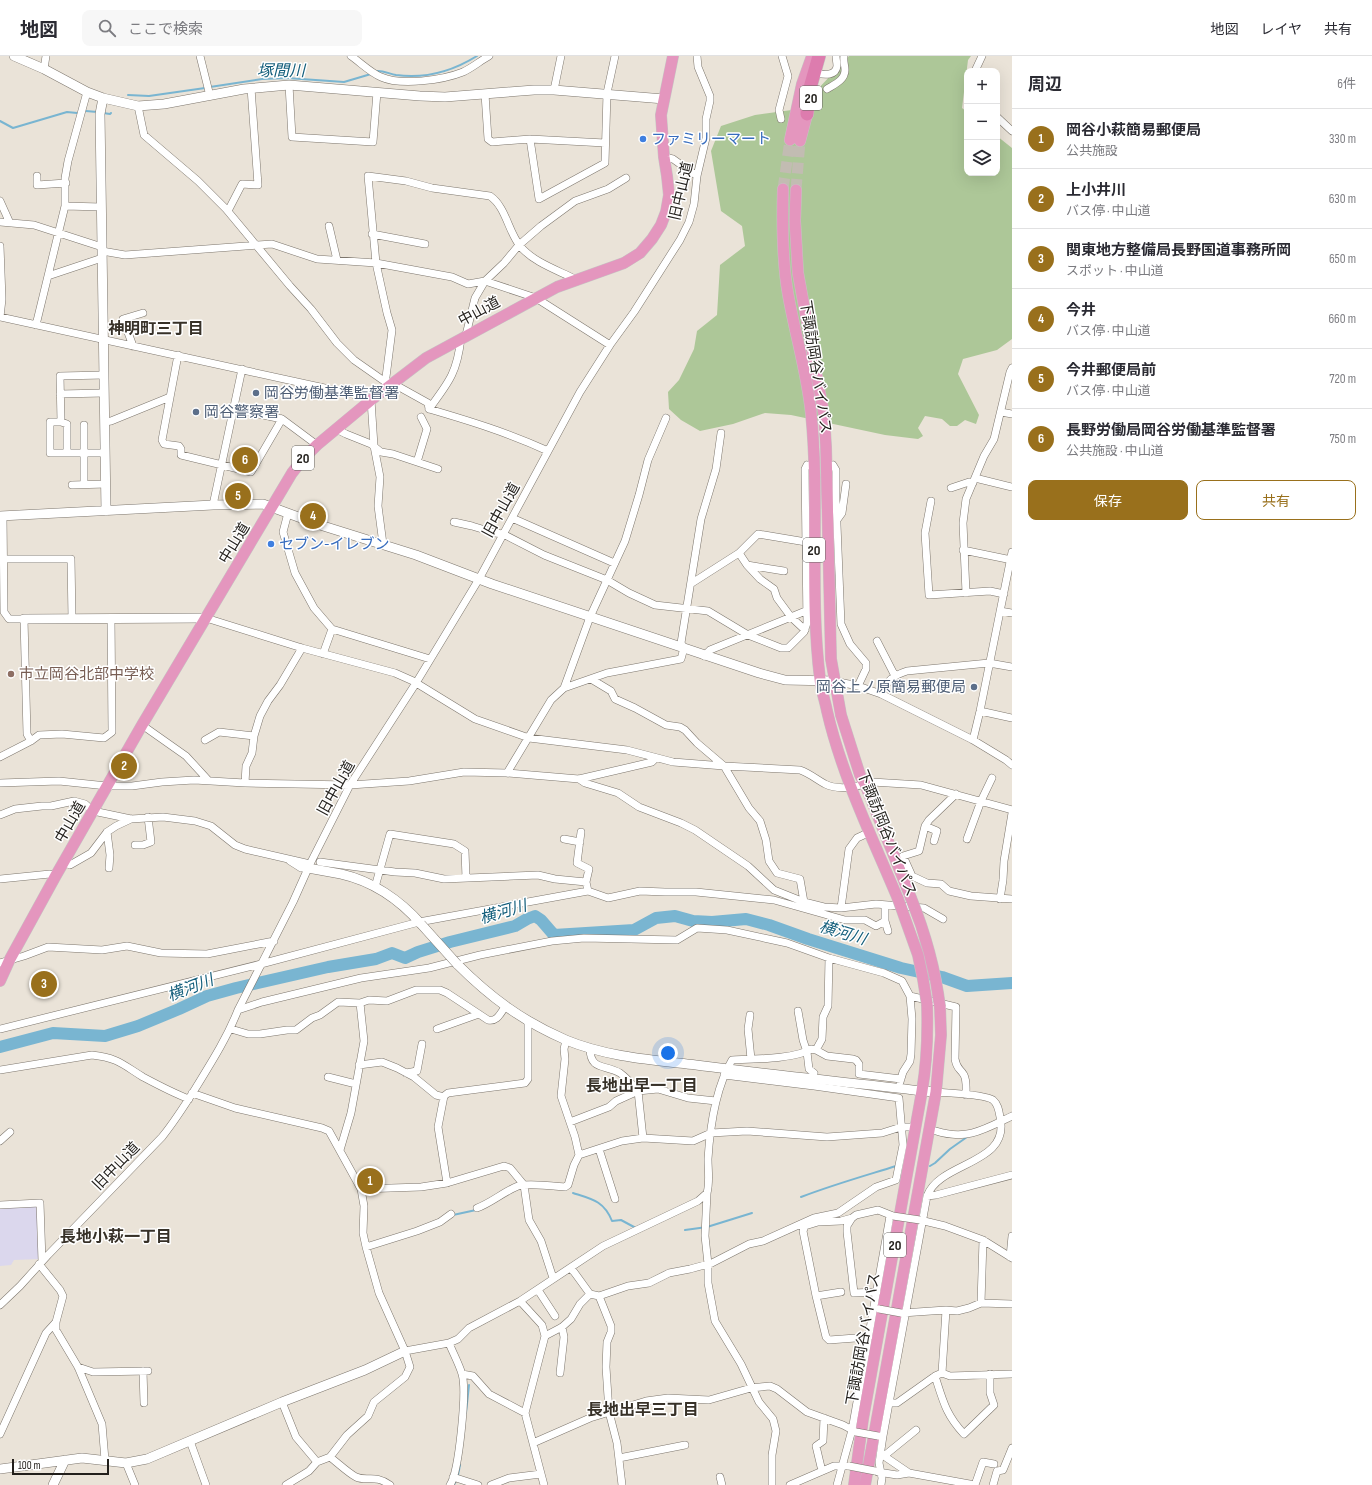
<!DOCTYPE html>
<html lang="ja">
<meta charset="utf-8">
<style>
:root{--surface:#fff;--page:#f7f7f7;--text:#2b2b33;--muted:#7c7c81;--line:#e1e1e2;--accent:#99701c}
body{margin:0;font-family:"Sofia Sans Condensed","Noto Sans JP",sans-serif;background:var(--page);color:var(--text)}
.controls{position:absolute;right:12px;top:12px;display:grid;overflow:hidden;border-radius:8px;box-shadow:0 4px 16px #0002}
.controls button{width:36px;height:36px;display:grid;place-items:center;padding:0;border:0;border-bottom:1px solid var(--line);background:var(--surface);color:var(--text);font:20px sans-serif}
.scale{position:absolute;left:12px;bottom:10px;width:97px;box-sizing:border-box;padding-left:4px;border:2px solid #221f1b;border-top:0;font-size:11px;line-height:14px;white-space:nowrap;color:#221f1b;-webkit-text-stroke:3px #fff;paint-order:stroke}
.you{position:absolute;left:668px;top:997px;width:14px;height:14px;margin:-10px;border:3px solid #fff;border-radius:50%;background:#1a73e8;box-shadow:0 0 0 6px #1a73e833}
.badge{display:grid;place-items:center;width:26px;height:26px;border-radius:50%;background:var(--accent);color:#fff;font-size:13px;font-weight:700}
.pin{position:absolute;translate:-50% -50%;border:2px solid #fff;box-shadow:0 1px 4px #0006}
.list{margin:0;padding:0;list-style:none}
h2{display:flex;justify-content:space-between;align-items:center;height:52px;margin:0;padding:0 16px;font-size:17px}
h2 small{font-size:13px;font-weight:400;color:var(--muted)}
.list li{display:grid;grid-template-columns:26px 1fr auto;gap:12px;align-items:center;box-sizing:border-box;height:60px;padding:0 16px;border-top:1px solid var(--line)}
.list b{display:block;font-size:15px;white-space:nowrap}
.list p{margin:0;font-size:13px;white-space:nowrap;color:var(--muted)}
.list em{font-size:13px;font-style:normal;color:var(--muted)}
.actions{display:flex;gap:8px;padding:12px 16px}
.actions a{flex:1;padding:9px 0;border:1px solid var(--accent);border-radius:8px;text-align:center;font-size:14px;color:var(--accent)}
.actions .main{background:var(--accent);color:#fff}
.icon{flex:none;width:22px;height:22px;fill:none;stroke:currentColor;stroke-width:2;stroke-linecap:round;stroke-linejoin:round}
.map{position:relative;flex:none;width:1012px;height:1429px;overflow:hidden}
header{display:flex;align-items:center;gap:24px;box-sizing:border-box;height:56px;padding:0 20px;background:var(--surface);border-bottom:1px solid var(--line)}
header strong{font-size:19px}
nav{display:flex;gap:22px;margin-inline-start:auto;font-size:14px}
.search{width:280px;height:36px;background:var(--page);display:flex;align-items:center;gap:10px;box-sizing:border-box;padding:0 14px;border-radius:8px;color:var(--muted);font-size:15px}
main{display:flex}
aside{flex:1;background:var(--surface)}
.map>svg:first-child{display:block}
.medical{fill:#dbd7ed}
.green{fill:#adc798}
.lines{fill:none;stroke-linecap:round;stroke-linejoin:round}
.stream{stroke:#79b5d1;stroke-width:2}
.river{stroke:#79b5d1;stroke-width:12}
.trunk-tunnel{stroke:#c2bcb2;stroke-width:11;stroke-dasharray:11 5.5;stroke-linecap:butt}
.minor-casing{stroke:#7d766d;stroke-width:8}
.tertiary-casing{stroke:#7d766d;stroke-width:10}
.trunk-casing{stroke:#c6c5c4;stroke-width:12}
.motorway-casing{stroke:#c6c5c4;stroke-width:14}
.minor{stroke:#fff;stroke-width:7}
.tertiary{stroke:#fff;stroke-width:9}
.trunk{stroke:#e496be;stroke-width:11}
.motorway{stroke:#dd7cae;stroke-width:13}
.minor-bridge-casing{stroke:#7d766d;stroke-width:8;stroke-linecap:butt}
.tertiary-bridge-casing{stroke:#7d766d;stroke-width:10;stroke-linecap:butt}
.trunk-bridge-casing{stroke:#c6c5c4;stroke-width:12;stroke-linecap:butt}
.minor-bridge{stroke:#fff;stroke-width:7}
.tertiary-bridge{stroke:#fff;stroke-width:9}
.trunk-bridge{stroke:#e496be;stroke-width:11}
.shop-dot{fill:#3f7fe0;stroke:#fff;stroke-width:1.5}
.service-dot{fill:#5c6f8a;stroke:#fff;stroke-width:1.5}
.education-dot{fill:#8d6e63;stroke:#fff;stroke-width:1.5}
.labels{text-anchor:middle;stroke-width:3;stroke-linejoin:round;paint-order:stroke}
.shield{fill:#fff;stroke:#64625f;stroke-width:1}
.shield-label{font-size:14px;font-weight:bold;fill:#221f1b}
.shop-label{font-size:15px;fill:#366cbe;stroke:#fff;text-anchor:start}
.street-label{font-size:15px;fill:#221f1b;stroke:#fff}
.service-label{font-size:15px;fill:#4e5e75;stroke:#fff;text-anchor:start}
.education-label{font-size:15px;fill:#785e54;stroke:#fff;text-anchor:start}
.water-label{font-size:16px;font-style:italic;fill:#135e7b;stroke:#fff}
.neighbourhood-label{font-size:16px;font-weight:bold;fill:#373128;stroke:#fff}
</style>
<header>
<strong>地図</strong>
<div class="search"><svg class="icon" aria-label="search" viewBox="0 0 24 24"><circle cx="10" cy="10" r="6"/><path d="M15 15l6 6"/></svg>ここで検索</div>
<nav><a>地図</a><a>レイヤ</a><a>共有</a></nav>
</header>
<main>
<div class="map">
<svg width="1012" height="1429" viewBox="0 0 1012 1429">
<rect width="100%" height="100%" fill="#eae3d8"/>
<path class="medical" d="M38,1148L40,1203L14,1204L11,1209L0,1210V1151Z"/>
<path class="green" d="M849,0H971L968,4L962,52L967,56V117H997V80L1012,92V283L997,294L963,303L958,318L979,359L976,368L965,364L957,370H950L942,363L925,360L918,372L923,380L918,383L885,379L791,359L765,357L733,368L700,375L681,364L669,353L668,336L679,324L694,293L697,275L717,259L720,209L745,190L742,170L721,155L711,95L721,70L755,59L799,53Z"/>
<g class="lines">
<path class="stream" d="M375,16L378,15C384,15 390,18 396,19C425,23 453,15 477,0
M210,31L262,23L287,22L344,26L371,18
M128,39L149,40L205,32
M86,55L97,56
M103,57L110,58L111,57
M0,65L13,72L67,56L77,57
M930,1110L935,1107L950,1093L967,1081
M573,1137C592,1143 604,1145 612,1165L621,1164L634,1171
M801,1141C832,1129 864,1120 896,1110
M453,1159L476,1154
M685,1174L707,1171L752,1157
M466,1357L469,1329
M454,1429L458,1419L460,1409"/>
<path class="river" d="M0,991L53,977L105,980L138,970L179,953L207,940L236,932L328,911L376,903L392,897L405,902L418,896L450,886L515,870L527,863L535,860L541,864L554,879L634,874L656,862L675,860L693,865L712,866L746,863L769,869L808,883L901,912L942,921L967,930L1012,927"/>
<path class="trunk-tunnel" d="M783,133L790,84
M796,134L800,85"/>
<g class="minor-casing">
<path id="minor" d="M200,0L210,40
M351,0C361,7 371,17 381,21C401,30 443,24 463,16C472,12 480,5 489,0
M44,13L46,0
M975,15L982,0
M818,17C824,19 836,20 837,10C837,7 836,3 836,0
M289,29L292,81L373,86L377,36
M827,33C835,28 845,24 845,14C845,9 843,5 844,0
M554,34L561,0
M485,38L488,83L492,86L530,83
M138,50L144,79L198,125L226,153L290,230L311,253L337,287L354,304L384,325L392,327L428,347L429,353C470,365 509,377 548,395
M997,61L1012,75
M781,63L779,54L788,20L782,0
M605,87L530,83L539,143L605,107L607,37L615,0
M664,101L673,103L697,120
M37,120V129L66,127
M0,145L9,165
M65,150L101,151
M228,155L242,128L258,129L251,32
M0,166L34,169L102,191
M329,170L337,204
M372,178L425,188
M0,190L2,243L0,261
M102,195L125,199L272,188L317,203L376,207L452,221L468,228L485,225L536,242L610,289
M48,220L102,202
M0,261L366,341L371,344L374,390L380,421L378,450L383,488
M36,269L65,150V122L68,105L87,36
M466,279L475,242L485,225L504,207L519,189L541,170L575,145L608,133L626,122
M133,290L123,263L143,257
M178,299L162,384L164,388L179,390L181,393V399L251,416L282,363
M384,325L386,321L392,274L387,257L376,207L368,120L406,125L432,132L490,140C506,151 508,175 520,190C533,206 557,214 575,223
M60,338L104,337
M233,353L282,363L317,389
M429,353C449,326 457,317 461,282
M1001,356L1012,358
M61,366L60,320L104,319
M105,366L111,365L170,341
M84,369V428
M336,373L346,378L371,388L381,396L393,398L438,413
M67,397V368L61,366H50V397H105
M417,406L427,373L421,361
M833,409L836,414V444L841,568L850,588L866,607V613L858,630
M975,422L1012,431
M72,429L106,428
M951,432L969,426L973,427
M931,445L925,477L929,539L990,535L1004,538
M213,449L242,313
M288,457L283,476L295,517L314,552L332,573L430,603
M3,460L4,556L9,563H24L27,678L31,685
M512,462L614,507
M837,464L842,457L846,428
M454,466L472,470L495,477L503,478L544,499L607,524L629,537L655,549L708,555L748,579L781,592H788L804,576L807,567L805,413L807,409
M963,494L1012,504
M3,503H71L72,563
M747,509L760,523L774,533L777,542L791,561L808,554
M784,515L747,509L739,497L758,478L806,486
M692,527L739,497
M966,537L963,467L966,443L984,400L994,383L1010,316L1012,312
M1000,555L1012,557
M206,562L302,592L395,617L413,625L475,663L529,682L627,694L673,706L724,710L800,714C809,717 816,723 825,728C839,735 857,731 872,726L921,729L1012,754
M877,585L895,620
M323,598L332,573
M704,600L710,594L791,561L805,574
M591,623L611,635L615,643L635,652L666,669L680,671L685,674L697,687L724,710L749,752L760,765L766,784L769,805L777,817L800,823L804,846
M834,625L858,630L881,638L973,684L1006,704L1012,709
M564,632L590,561L625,485L639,439L648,404L666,362
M881,638C888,624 892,620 907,615L989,607L1012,611
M980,655L1012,662
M142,669L186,700L208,724
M205,684L219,676L254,680
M973,684L980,655L1012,496
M0,701L31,685L39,679L62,678L104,682L112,676L111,562
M507,717L551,644L564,632L607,617L681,603L684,592L681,587L701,463L716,413L721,377
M579,723L585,727L618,737L639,751L681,767L695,774L748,810L774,834L804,846L824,851L841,852L876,848L924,852L943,863
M0,727L59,725L107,730H132L162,726L194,724L245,727L350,729L409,725L464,716L507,717L579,723L652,706L656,702
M245,727L246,710L252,697L254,680L260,660L268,645L280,629L302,592
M0,759L15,753L42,750H51L74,745L85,748L93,755L131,763L163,761L195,765L211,770L235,789L245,793L310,808
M107,776L110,799L109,812
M581,776L577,807L589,813L586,826
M564,783L580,786
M967,783L981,745L992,722
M934,785L937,775L925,770L929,764L956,738
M135,789H143L151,786L148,761
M290,805L301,812H308
M64,806L70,809L91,797L107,776L116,770L131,763
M320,806L395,816L415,817L444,823L538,819L555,823L586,826L588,835
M912,820L927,827L941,828L949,835L971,840L1012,843
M910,821L912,820L903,800L919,795L925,770
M0,823L50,818L55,821
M375,831L390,778L454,788L465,795L466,822
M1000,843L1003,824L1004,805L1012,757
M885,849V865L888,875
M841,852L849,793L857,782L870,776
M0,907L24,900L48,891L102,894L127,890L161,897L207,898L274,885
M910,940L956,951L955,1003C957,1014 960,1012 964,1019C967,1025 966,1033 966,1039
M238,954L262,946L361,922L429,912L480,899L552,885L584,882L677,884L697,872L727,874L787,887L829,902L884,917L902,925L910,940L912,963L911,998L910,1005L903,1016L900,1026
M798,955L803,984L807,996L809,1013L814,1017
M750,959L748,973L751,1003
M0,973L261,908L419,866L588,835L608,842L640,835L665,836H696L774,844L845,864H865L876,870L885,865
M231,973L248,978H260L287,974H296L312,962L320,959L338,946L360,947L369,944L387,945L416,934H440L447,937L488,964C497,966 500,958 505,951
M437,973L479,958
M566,984L564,993L565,1003L561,1040L575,1081L579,1099
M590,992C590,1015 605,1008 620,1017C627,1022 632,1028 638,1035L658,1033L688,1042L716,1045
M816,994L822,983L823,961L828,950L829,902
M359,1009L382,1006L397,1012L414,1021L436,1039L444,1041
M0,1014L92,999C118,1002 122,1008 143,1021C158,1029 173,1037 189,1043
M406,1017L417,1015L422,988
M724,1019L814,1030L899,1042L903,1089L896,1124L876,1131L838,1157L814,1162
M328,1021L356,1028
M192,1037L235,1052L322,1072L329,1075L361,1133L364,1150L363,1177L366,1191L379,1237L405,1295L410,1311L405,1321L374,1346L368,1360L347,1379L330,1401
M570,1066L609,1051L616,1045L638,1035L643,1082
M936,1075C967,1085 985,1073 1012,1060
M0,1085L10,1076
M599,1093L615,1143
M340,1094L351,1057L364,985L360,947
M447,1127L438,1071L444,1040L448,1037L525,1027L528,1023V966
M361,1133L421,1131L447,1127L504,1110L510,1112L524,1129L529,1164L541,1185L553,1222
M927,1140L936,1139L1012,1119
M0,1149L40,1147L42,1205
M477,1152C491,1147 503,1136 518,1130C528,1127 553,1130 565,1131L568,1129L574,1109L579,1099L622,1085L643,1082L693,1085L711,1077L747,1075L827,1081L882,1077L901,1071H910
M852,1162L847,1170V1176L854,1237L877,1236
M920,1164L945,1170L983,1184L1012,1202
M366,1191L417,1175L440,1166L451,1158
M1010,1201L1012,1180
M39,1208L60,1234L63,1240L56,1266V1274L78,1311L102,1368L105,1404
M570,1212L574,1216L590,1238L599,1240L628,1230L649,1227L669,1217L690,1213L712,1207L749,1188L763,1185L814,1162L817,1165
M538,1234L555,1260
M599,1240L611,1270V1276L607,1286L606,1311L609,1356L617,1387L622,1429
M816,1240L841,1236
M520,1245L542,1269L545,1280
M981,1247L983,1184
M0,1249L20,1230L48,1199L162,1081C174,1066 185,1049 195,1033C211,1007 227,982 238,954L293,846L310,808L350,729L416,627L479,523L580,336L610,289L634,256L680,184L689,166L694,148L697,120L706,82V63L710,45V40L698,11L697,0
M902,1257L946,1254
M869,1281L829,1284L826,1281L816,1240L803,1175L805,1170L818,1166L841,1165L852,1162L856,1159L878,1154L893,1160
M449,1287C453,1297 459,1308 462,1318C467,1335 459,1416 450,1429
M405,1295L449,1287L458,1283L469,1272L520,1245L603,1190L698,1145L707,1137
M78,1311L93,1316L148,1315
M143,1315L144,1347
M560,1317L564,1281L562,1271
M942,1317L946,1254L957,1255L969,1252L981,1247L1012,1248
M462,1318L473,1320L489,1338L525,1357
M935,1320C943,1345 946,1359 964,1378L994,1349L990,1337V1318
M282,1346L296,1381L317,1406
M889,1347H897L935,1320L942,1317L950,1320L1012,1318
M0,1378L46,1277L56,1266
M190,1385L206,1429
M533,1387L590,1362L646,1345L668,1342L709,1344L751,1332L770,1330L777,1333L807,1356L843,1369L856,1376
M881,1398L909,1417
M884,1400L916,1374
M619,1402L685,1389
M126,1407L135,1429
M821,1411L816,1390L823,1385L824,1362
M878,1416L897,1419L909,1417L975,1429
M453,1421L478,1429
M720,1421L722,1429
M286,1429L309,1415L317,1406L330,1401C338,1407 347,1416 356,1421C367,1426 375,1418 390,1429
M491,1429L509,1422L541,1418
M544,1429L525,1357L545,1280L562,1271L571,1263L580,1248L590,1238
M772,1429V1399L776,1375L773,1363L759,1346L741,1308L715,1265L708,1227V1208L705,1180L707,1137C710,1126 708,1114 708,1103C710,1071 716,1031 732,1004C752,1003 796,1003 811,993L816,994L827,1000L853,1003L856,1004L859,1008V1018L901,1023
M790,1429L834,1410H846
M837,1429L852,1374L890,1160
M881,1429L882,1422L879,1407L883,1380L927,1140C940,1105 1011,1109 1000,1061C999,1055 998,1048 993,1044C985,1038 947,1037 936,1036
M975,1429L983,1406L994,1408
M993,1429L997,1415L1003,1414L1012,1392"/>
</g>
<g class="tertiary-casing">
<path id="tertiary" d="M14,0L44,13L87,36L103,42L138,50L164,48L244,33L289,29L420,40L445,41L534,34H554L664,43
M103,42L100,58L106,455
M0,460L213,449L263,448L320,469L416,499L492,528L759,617L785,624L834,625
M24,563L206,562
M308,812C319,814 330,816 341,818C372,825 400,844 421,868
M457,908C490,941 522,965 566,984C607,1001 653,1004 696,1009C772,1019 847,1026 922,1035L936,1036
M0,1413L82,1402L126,1407L147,1403L282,1346L365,1314L405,1295
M53,1429L65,1404"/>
</g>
<g class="trunk-casing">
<path id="trunk" d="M790,84L802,28L812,0
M800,85L809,51
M783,133C782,168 782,204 788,238C795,278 807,317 811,357C820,445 809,535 820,623C821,634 825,644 827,655C842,720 872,781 898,843
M796,134L795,165L798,217L824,359L826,391L831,603L841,659L860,719L865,728L911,842
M0,925L10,903L55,821L142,669L292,417L303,403L317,389L371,344L426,302L557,231L624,207L640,197L652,183L661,169L666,156L669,139L667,120L664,101L661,59L673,0
M854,1429L863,1363L922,1035C927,1006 928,978 927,948
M865,1429L936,1036L941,979L940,951"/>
</g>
<g class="motorway-casing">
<path id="motorway" d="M807,58L808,39L819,0"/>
</g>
<use href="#minor" class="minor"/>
<use href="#tertiary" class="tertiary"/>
<use href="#trunk" class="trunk"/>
<use href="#motorway" class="motorway"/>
<g class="minor-bridge-casing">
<path id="minor-bridge" d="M893,1160L920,1164
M879,1253L901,1257
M856,1376L878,1380
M849,1410L875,1415"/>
</g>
<g class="tertiary-bridge-casing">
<path id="tertiary-bridge" d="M421,868L457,908"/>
</g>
<g class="trunk-bridge-casing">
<path id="trunk-bridge" d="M911,842C926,879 935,911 940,951
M898,843L918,899L923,923L927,948"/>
</g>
<use href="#minor-bridge" class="minor-bridge"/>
<use href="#tertiary-bridge" class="tertiary-bridge"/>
<use href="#trunk-bridge" class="trunk-bridge"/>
</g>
<g class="shop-dot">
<circle cx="643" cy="83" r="4"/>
<circle cx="271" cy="488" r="4"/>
</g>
<g class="service-dot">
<circle cx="256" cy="337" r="4"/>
<circle cx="196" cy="356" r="4"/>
<circle cx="974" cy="631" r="4"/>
</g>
<circle class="education-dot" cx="11" cy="618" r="4"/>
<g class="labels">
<g class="shield">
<rect x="800" y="30" width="22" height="24" rx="3"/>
<rect x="292" y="390" width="22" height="24" rx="3"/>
<rect x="803" y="482" width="22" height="24" rx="3"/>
<rect x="884" y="1177" width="22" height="24" rx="3"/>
</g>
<g class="shield-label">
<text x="811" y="47">20</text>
<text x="303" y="407">20</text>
<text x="814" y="499">20</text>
<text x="895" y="1194">20</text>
</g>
<g class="shop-label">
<text x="651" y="88">ファミリーマート</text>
<text x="279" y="493">セブン-イレブン</text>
</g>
<g class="street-label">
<text transform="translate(681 135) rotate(-77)" y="5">旧中山道</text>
<text transform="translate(479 255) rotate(-28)" y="5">中山道</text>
<text transform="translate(816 311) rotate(81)" y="5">下諏訪岡谷バイパス</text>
<text transform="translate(501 454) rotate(-61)" y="5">旧中山道</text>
<text transform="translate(234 487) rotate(-59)" y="5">中山道</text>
<text transform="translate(336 732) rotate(-61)" y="5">旧中山道</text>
<text transform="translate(70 766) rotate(-60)" y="5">中山道</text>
<text transform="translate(887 777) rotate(68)" y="5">下諏訪岡谷バイパス</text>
<text transform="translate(116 1110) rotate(-46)" y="5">旧中山道</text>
<text transform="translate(863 1283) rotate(-80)" y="5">下諏訪岡谷バイパス</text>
</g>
<g class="service-label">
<text x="264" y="342">岡谷労働基準監督署</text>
<text x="204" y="361">岡谷警察署</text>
<text x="966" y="636" text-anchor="end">岡谷上ノ原簡易郵便局</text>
</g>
<g class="education-label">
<text x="19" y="623">市立岡谷北部中学校</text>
</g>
<g class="water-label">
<text x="281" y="20">塚間川</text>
<text transform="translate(503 855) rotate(-16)" y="6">横河川</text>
<text transform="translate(843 876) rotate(17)" y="6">横河川</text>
<text transform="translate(190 931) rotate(-21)" y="6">横河川</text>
</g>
<g class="neighbourhood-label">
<text x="156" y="278">神明町三丁目</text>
<text x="642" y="1035">長地出早一丁目</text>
<text x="116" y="1186">長地小萩一丁目</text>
<text x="643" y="1359">長地出早三丁目</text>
</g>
</g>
</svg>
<div class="controls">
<button>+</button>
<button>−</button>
<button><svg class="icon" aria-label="layers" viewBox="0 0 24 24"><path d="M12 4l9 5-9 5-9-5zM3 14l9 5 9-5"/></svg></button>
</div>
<div class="scale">100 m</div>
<div class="you"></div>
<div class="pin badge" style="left:370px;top:1125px">1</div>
<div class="pin badge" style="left:124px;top:710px">2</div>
<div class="pin badge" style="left:44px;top:928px">3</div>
<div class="pin badge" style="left:313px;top:460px">4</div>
<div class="pin badge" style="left:238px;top:440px">5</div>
<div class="pin badge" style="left:245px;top:404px">6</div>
</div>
<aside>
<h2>周辺<small>6件</small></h2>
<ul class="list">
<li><span class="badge">1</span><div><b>岡谷小萩簡易郵便局</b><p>公共施設</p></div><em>330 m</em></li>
<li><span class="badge">2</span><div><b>上小井川</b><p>バス停 · 中山道</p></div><em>630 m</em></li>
<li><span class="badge">3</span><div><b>関東地方整備局長野国道事務所岡</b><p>スポット · 中山道</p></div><em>650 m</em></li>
<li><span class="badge">4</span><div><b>今井</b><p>バス停 · 中山道</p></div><em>660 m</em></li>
<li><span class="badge">5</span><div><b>今井郵便局前</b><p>バス停 · 中山道</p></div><em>720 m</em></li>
<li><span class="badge">6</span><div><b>長野労働局岡谷労働基準監督署</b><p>公共施設 · 中山道</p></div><em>750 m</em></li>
</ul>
<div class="actions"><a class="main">保存</a><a>共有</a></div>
</aside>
</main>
